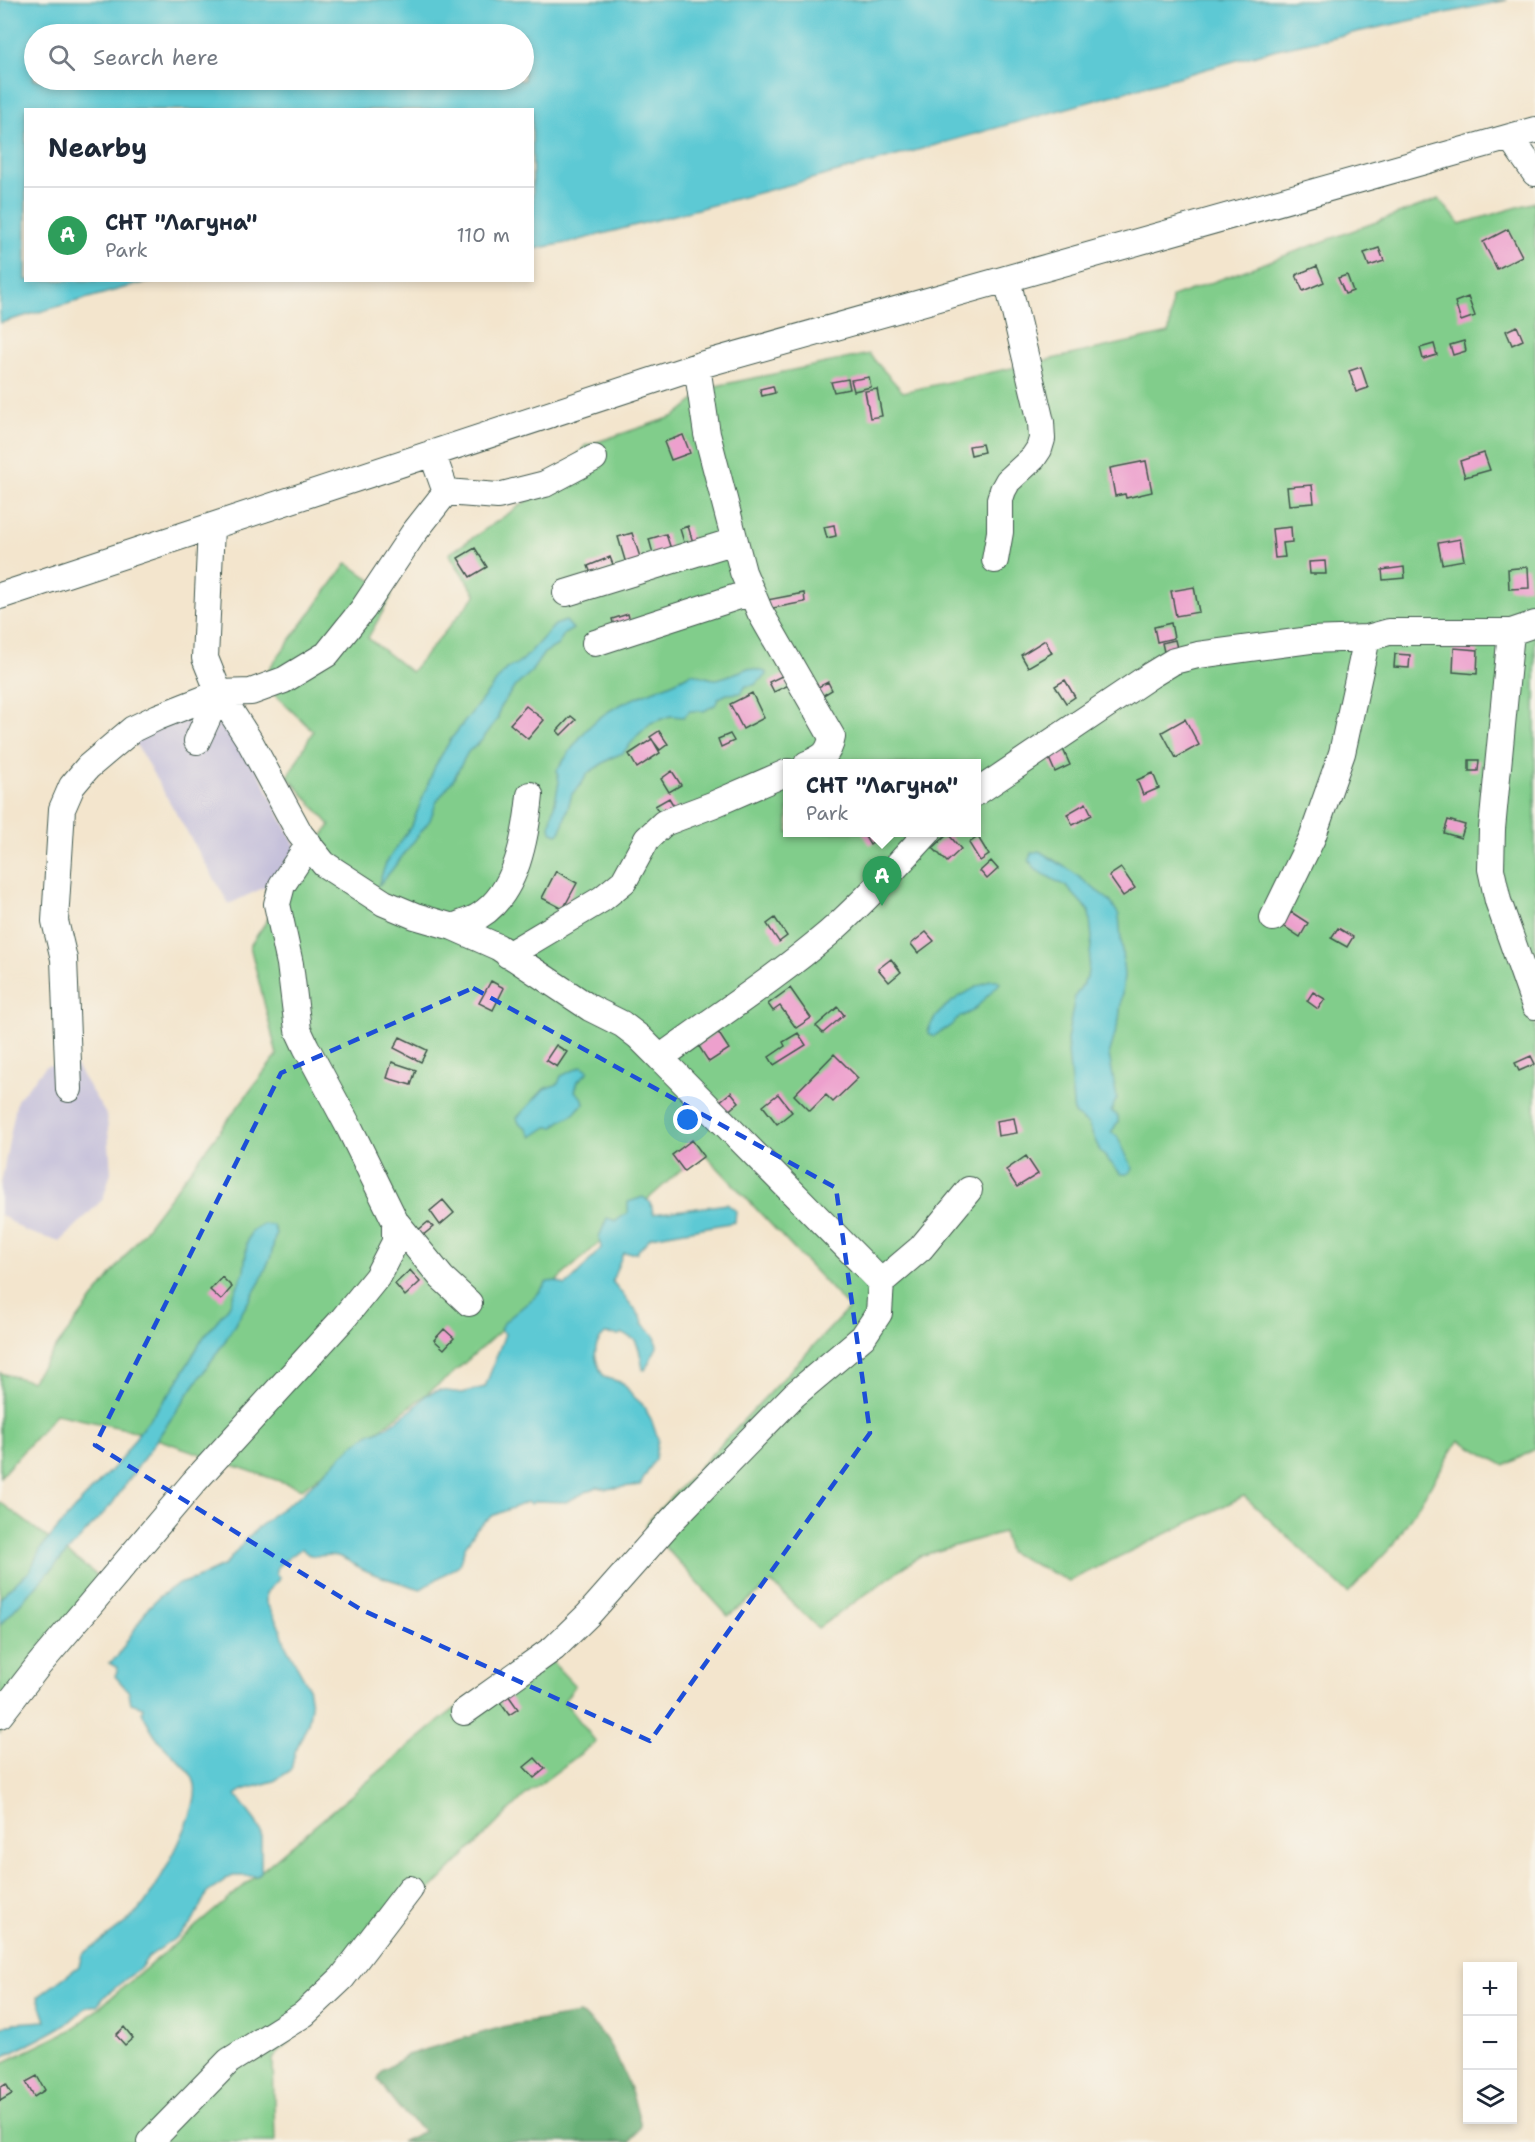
<!DOCTYPE html>
<meta charset="utf-8">
<style>
:root{--surface:#fff;--page:#f2f2f3;--text:#1f2937;--muted:#747a83;--line:#e0e1e3;--accent:#b45309}
body{margin:0;font-family:"Shantell Sans",sans-serif;background:var(--page);color:var(--text)}
.controls{position:absolute;right:18px;bottom:18px;display:grid;overflow:hidden;border-radius:0px;box-shadow:0 3px 9px #0003}
.controls button{width:54px;height:54px;display:grid;place-items:center;padding:0;border:0;border-bottom:2px solid var(--line);background:var(--surface);color:var(--text);font:30px sans-serif}
.you{position:absolute;left:688px;top:1120px;width:21px;height:21px;margin:-15px;border:4px solid #fff;border-radius:50%;background:#1a73e8;box-shadow:0 0 0 9px #1a73e833}
.badge{display:grid;place-items:center;width:39px;height:39px;border-radius:50%;background:var(--accent);color:#fff;font-size:20px;font-weight:700}
.pin{position:absolute;translate:-50% -50px;filter:drop-shadow(0 2px 3px #0008)}
.pin::after{content:'';position:absolute;top:32px;width:21px;height:18px;background:inherit;clip-path:polygon(0 0,100% 0,50% 100%)}
.popup{position:absolute;left:783px;top:759px;width:198px;height:78px;box-sizing:border-box;display:grid;place-content:center;border-radius:0px;background:var(--surface);filter:drop-shadow(0 2px 4px #0005);font-size:20px;white-space:nowrap;color:var(--muted)}
.popup b{font-size:22px;color:var(--text)}
.popup::after{content:'';position:absolute;left:50%;top:100%;margin-left:-12px;border:12px solid transparent;border-top-color:var(--surface)}
.list{margin:0;padding:0;list-style:none}
h2{display:flex;justify-content:space-between;align-items:center;height:78px;margin:0;padding:0 24px;font-size:26px}
h2 small{font-size:20px;font-weight:400;color:var(--muted)}
.list li{display:grid;grid-template-columns:39px 1fr auto;gap:18px;align-items:center;box-sizing:border-box;height:96px;padding:0 24px;border-top:2px solid var(--line)}
.list b{display:block;font-size:22px;white-space:nowrap}
.list p{margin:0;font-size:20px;white-space:nowrap;color:var(--muted)}
.list em{font-size:20px;font-style:normal;color:var(--muted)}
.icon{flex:none;width:33px;height:33px;fill:none;stroke:currentColor;stroke-width:2;stroke-linecap:round;stroke-linejoin:round}
.map{position:relative;flex:none;width:1535px;height:2142px;overflow:hidden}
.search{position:absolute;background:var(--surface);box-shadow:0 3px 9px #0003;left:24px;top:24px;width:510px;height:66px;display:flex;align-items:center;gap:15px;box-sizing:border-box;padding:0 21px;border-radius:33px;color:var(--muted);font-size:22px}
.panel{position:absolute;background:var(--surface);box-shadow:0 3px 9px #0003;left:24px;top:108px;width:510px;height:174px;border-radius:0px}
.map>svg:first-child{display:block}
.industrial{fill:#c5c0da}
.green{fill:#81cd8b;stroke:#508560;stroke-width:1.5;fill-rule:evenodd}
.forest{fill:#68b077;stroke:#447656;stroke-width:1.5}
.water{fill:#5dc9d4;stroke:#3e8384;stroke-width:1.5;fill-rule:evenodd}
.building{fill:#eda0cd}
.lines{fill:none;stroke-linecap:round;stroke-linejoin:round}
.minor-casing{stroke:#3f564b;stroke-width:28}
.minor{stroke:#fff;stroke-width:26}
.marked{fill:none;stroke:#1d4ed8;stroke-width:4.5;stroke-dasharray:12 8;stroke-linejoin:round}
</style>
<div class="map">
<svg width="1535" height="2142" viewBox="0 0 1535 2142">
<rect width="100%" height="100%" fill="#f7f3e8"/>
<filter id="ink" filterUnits="userSpaceOnUse"><feTurbulence type="fractalNoise" baseFrequency=".0167" numOctaves="2"/><feDisplacementMap in="SourceGraphic" scale="12" xChannelSelector="R" yChannelSelector="G"/><feConvolveMatrix kernelMatrix="1 2 1 2 8 2 1 2 1" color-interpolation-filters="sRGB"/></filter>
<filter id="wash" filterUnits="userSpaceOnUse"><feTurbulence type="fractalNoise" baseFrequency=".008" numOctaves="4" result="noise"/><feDisplacementMap in="SourceGraphic" scale="24" xChannelSelector="R" yChannelSelector="G"/><feGaussianBlur stdDeviation="1.35" result="paint"/><feColorMatrix in="noise" values="0 0 0 0 0 0 0 0 0 0 0 0 0 0 0 0 0 1.4 0 .05"/><feComposite in="paint" operator="in"/></filter>
<g filter="url(#wash)">
<rect width="100%" height="100%" fill="#f3e5cd"/>
<path class="industrial" d="M219,693L297,849L265,887L229,904L130,734Z
M73,1061L107,1116L111,1172L103,1199L60,1242L25,1231L0,1214V1189L17,1100L46,1066Z"/>
<path class="green" d="M1439,199L1460,224L1535,202V1449L1505,1466L1459,1440L1394,1544L1348,1593L1244,1496L1069,1581L1009,1552L1003,1532L920,1556L818,1628L772,1583L728,1616L645,1525L849,1308L702,1151L451,1375L302,1489L131,1430L56,1414L0,1477V1373L31,1381L277,1055L250,946L330,825L288,777L313,731L260,681L347,563L392,595L368,638L411,672L476,595L449,554L559,479L585,446L675,416L711,387L869,354L903,392L1169,333L1172,297ZM788,764H976V832H788Z
M0,1502L115,1589L0,1733Z
M538,1647L575,1686L564,1701L596,1742L523,1797L414,1906L273,2059L275,2142H0V2064L75,2028L444,1717Z"/>
<path class="forest" d="M579,2014C612,2030 633,2092 641,2126L630,2142H401L424,2131C405,2116 390,2099 378,2079L382,2071L407,2055L506,2026Z"/>
<path class="water" d="M0,0H1507L1277,49L868,164L572,242L533,249L532,110H26V280L160,281L138,284L0,323ZM34,34H524V80H34Z
M566,621L573,629L564,634L558,645L544,653L531,672L514,688L500,707L498,718L482,740L468,752L453,780L437,801L430,820L391,871L378,886L386,863L412,825L435,766L451,739L506,669L522,661L555,625Z
M748,668L766,672V675L754,685L746,686L741,693L727,694L719,698L715,705L704,711H690L684,717L670,716L651,723L638,735L623,753L611,758L588,773L580,786L572,794L561,831L557,834L551,831L550,826L559,782L557,770C570,752 582,731 599,718C626,697 663,690 692,673C699,675 709,679 716,679C720,679 744,670 748,668Z
M1039,851L1070,870L1110,901L1119,915L1124,976L1119,1020L1109,1055L1117,1098L1111,1111L1118,1116V1123L1111,1132L1117,1136L1133,1169L1128,1174H1121L1100,1151L1088,1124L1074,1114L1067,1040L1075,996L1087,978L1092,938L1089,911L1067,887L1036,870L1029,860L1031,853Z
M990,980H997L1000,983L973,1011L960,1017L949,1027L934,1036L929,1034L928,1031C937,1005 967,992 990,980Z
M582,1066L589,1071L578,1081L575,1091L583,1099L584,1104C578,1107 577,1112 572,1115C565,1119 560,1120 554,1127H547L532,1137L527,1128L519,1123L517,1118L544,1089L558,1084L561,1076Z
M643,1197L651,1203L653,1214L727,1204L736,1211L735,1222L651,1237L636,1253H623L612,1281L640,1316L643,1322L642,1324L655,1336L657,1347L645,1370L643,1369L639,1349L635,1340L622,1333L619,1335L605,1334C590,1347 595,1362 604,1377L623,1383L633,1396L642,1404L651,1419L658,1439L655,1459L640,1485L606,1489L596,1487L566,1502L535,1501L531,1504L527,1502L492,1516L477,1528L465,1547L459,1565L421,1589C403,1583 384,1579 367,1571C356,1567 348,1559 337,1556C325,1553 309,1561 302,1548L278,1566L276,1574L280,1578L266,1593V1602L280,1628L286,1646L308,1686L311,1706L308,1723L295,1752L291,1770L274,1781L243,1790L236,1795L256,1822L261,1832V1872L257,1876H233L225,1879L222,1883L207,1893L191,1924L177,1937L148,1957L141,1967L106,1995L97,2006C87,2003 77,2016 69,2022C47,2036 24,2047 0,2058V2028L14,2023L46,2021L38,1997L79,1966L82,1955C101,1940 124,1927 140,1909C157,1889 200,1811 195,1785C192,1768 171,1756 161,1743C154,1735 149,1725 144,1716L142,1711L143,1707L131,1703L129,1692L115,1676L118,1668L109,1663L117,1657L148,1608L159,1597L176,1585L195,1579L225,1565L247,1538L271,1516L301,1495L352,1446L371,1433L385,1428L414,1408L426,1395L439,1390L462,1393L485,1387L505,1334L500,1329L503,1323L536,1296L547,1282L557,1281L565,1285C573,1282 593,1256 601,1248L599,1237L607,1218L616,1221L628,1212V1202Z
M263,1224L273,1225L276,1233L271,1256L260,1282L225,1341L112,1504L0,1625V1599L8,1589L29,1572L41,1548L77,1506L122,1458L140,1431L173,1389L203,1338L229,1306L244,1271L247,1243L251,1231Z"/>
<g id="blocks">
<path class="building" d="M1508,229L1522,256L1497,269L1483,242Z
M1379,248L1384,261L1369,266L1364,253Z
M1317,266L1324,282L1303,291L1296,275Z
M1347,275L1353,291L1345,294L1338,278Z
M1468,297L1475,316L1461,321L1455,302Z
M1517,326L1523,340L1512,345L1506,331Z
M1464,341L1466,351L1453,355L1450,345Z
M1434,344L1437,355L1423,359L1420,348Z
M1361,367L1368,388L1356,392L1349,371Z
M869,377L871,387L854,391L851,380Z
M848,379L850,389L834,392L831,382Z
M773,386L775,393L762,396L760,389Z
M877,389L882,416L870,418L865,391Z
M683,435L690,453L671,460L664,442Z
M982,444L984,452L971,455L969,446Z
M1484,453L1490,470L1465,477L1460,461Z
M1146,461L1152,492L1126,498L1125,494L1115,496L1110,468Z
M1312,485L1314,503L1289,505L1287,487Z
M834,525L836,536L827,538L824,527Z
M688,526L695,549L687,552L680,529Z
M1291,527L1292,542L1283,543L1285,557L1275,558L1272,529Z
M632,533L642,563L627,567L618,537Z
M666,534L673,555L655,561L649,539Z
M1460,539L1464,560L1442,564L1438,543Z
M475,548L487,567L470,577L458,558Z
M610,557L614,567L592,576L588,566Z
M1325,561L1326,574H1310L1309,562Z
M1404,567L1405,578L1383,580L1382,570Z
M1528,567L1529,588L1509,589L1508,569Z
M1194,587L1199,612L1176,616L1171,591Z
M804,593L805,602L768,609L767,600Z
M628,614L631,625L615,630L612,619Z
M1171,623L1174,638L1157,642L1154,627Z
M1045,640L1052,653L1028,667L1021,655Z
M1175,640L1177,648L1164,652L1162,643Z
M1454,648L1478,650L1477,674L1453,672Z
M1395,654L1410,655L1409,668L1394,667Z
M784,675L789,685L774,692L769,682Z
M1065,680L1075,697L1066,703L1055,686Z
M828,682L832,690L817,699L812,690Z
M752,693L764,718L743,729L730,704Z
M526,706L544,720L528,739L510,724Z
M571,716L576,720L561,735L557,731Z
M1185,719L1199,745L1176,758L1162,732Z
M659,731L668,744L660,750L650,737Z
M730,734L734,741L721,747L718,739Z
M652,739L660,753L637,768L629,754Z
M1063,749L1070,765L1055,772L1048,756Z
M1469,760H1479L1478,771H1469Z
M672,771L681,785L669,792L661,779Z
M1153,773L1159,788L1143,795L1137,780Z
M669,798L677,811L664,819L655,806Z
M1086,803L1092,815L1073,825L1067,814Z
M1448,820L1465,825L1461,838L1444,833Z
M862,832H887L870,845Z
M948,834L961,849L947,862L933,848Z
M978,837L989,855L980,861L969,843Z
M991,861L998,869L987,879L980,871Z
M1121,868L1135,888L1123,896L1109,876Z
M556,871L577,883L563,909L542,898Z
M1291,912L1308,923L1300,937L1282,925Z
M775,918L787,936L779,942L767,924Z
M1338,928L1353,937L1347,947L1331,938Z
M926,932L934,941L918,953L911,944Z
M891,959L901,972L889,982L878,969Z
M491,981L504,988L493,1010L479,1003Z
M790,988L811,1018L796,1028L780,1006L773,1011L768,1004Z
M1313,992L1325,999L1318,1009L1307,1001Z
M838,1007L844,1015L823,1033L816,1026Z
M718,1032L729,1049L709,1062L698,1045Z
M798,1033L806,1045L774,1065L769,1057L785,1046L783,1042Z
M400,1037L427,1050L421,1062L394,1048Z
M556,1045L567,1052L557,1067L546,1060Z
M834,1054L858,1078L833,1102L826,1095L810,1111L794,1095Z
M1531,1056L1535,1064L1519,1071L1515,1063Z
M392,1062L416,1070L411,1085L387,1078Z
M731,1092L739,1102L726,1113L718,1103Z
M778,1094L792,1112L777,1124L763,1106Z
M1014,1118L1017,1133L998,1136L996,1121Z
M692,1140L704,1156L684,1171L672,1155Z
M1026,1156L1038,1174L1017,1187L1006,1170Z
M443,1200L454,1213L440,1225L430,1211Z
M428,1222L433,1227L422,1236L417,1231Z
M410,1270L420,1282L405,1296L395,1284Z
M222,1277L232,1287L221,1300L210,1290Z
M444,1329L454,1338L444,1349L434,1340Z
M508,1695L518,1709L509,1715L499,1701Z
M535,1758L545,1769L534,1778L524,1767Z
M124,2027L133,2038L125,2045L116,2035Z
M37,2076L45,2090L34,2097L26,2082Z
M6,2084L12,2094L0,2101V2088Z"/>
</g>
</g>
<g filter="url(#ink)">
<use href="#blocks" fill-opacity="0" stroke="#3f564b" stroke-width="1.5"/>
<g class="lines">
<g class="minor-casing">
<path id="minor" d="M1510,137L1535,173
M697,366L707,434L743,572L760,612L832,737C829,754 823,757 807,764
M446,492L498,496L545,484L594,458
M211,528L205,658L219,693L249,740L300,834L324,864L384,903L415,916L453,927L498,947L590,1008L622,1024L639,1037L660,1058C716,1017 776,978 829,933C864,902 896,867 928,832
M995,560L1000,532V499L1003,490L1008,481L1033,458L1039,449L1042,439L1041,422L1007,279
M566,593L735,541
M0,596L697,366L1535,130
M1511,632L1492,829L1491,869L1498,901L1535,1006
M595,643L752,592
M197,741L219,693
M976,793L1151,675L1174,661L1198,655L1310,640L1367,638L1389,632H1511L1535,624
M1273,918L1312,838L1342,753L1367,638
M453,927C461,923 471,921 479,916C517,893 526,836 530,795
M508,955L602,899L624,881L647,839L664,823L712,805L788,772
M69,1089L64,959L55,921L62,809L72,786L88,767L133,729L158,717L219,693L251,692L284,680L327,654L363,609L413,534L446,492L432,453
M395,1221L442,1278L469,1303
M881,1282L921,1248L969,1190
M464,1712L554,1648L588,1615L672,1520L794,1395L863,1337L879,1313L881,1282L660,1058
M0,1715L38,1666L194,1482L343,1319L377,1277L395,1242V1221L350,1129L306,1047L298,1030L290,964L277,904L282,885L309,844
M150,2142L229,2061L304,2014L342,1978L410,1889"/>
</g>
<use href="#minor" class="minor"/>
</g>
</g>
<path class="marked" d="M473,988L836,1188L870,1433L650,1741L360,1609L95,1445L281,1073Z"/>
</svg>
<div class="controls">
<button>+</button>
<button>−</button>
<button><svg class="icon" aria-label="layers" viewBox="0 0 24 24"><path d="M12 4l9 5-9 5-9-5zM3 14l9 5 9-5"/></svg></button>
</div>
<div class="you"></div>
<div class="pin badge" style="left:882px;top:906px;background:#2e9e5b">A</div>
<div class="popup"><b>СНТ &quot;Лагуна&quot;</b>Park</div>
<div class="search"><svg class="icon" aria-label="search" viewBox="0 0 24 24"><circle cx="10" cy="10" r="6"/><path d="M15 15l6 6"/></svg>Search here</div>
<section class="panel">
<h2>Nearby<small></small></h2>
<ul class="list">
<li><span class="badge" style="background:#2e9e5b">A</span><div><b>СНТ &quot;Лагуна&quot;</b><p>Park</p></div><em>110 m</em></li>
</ul>
</section>
</div>
